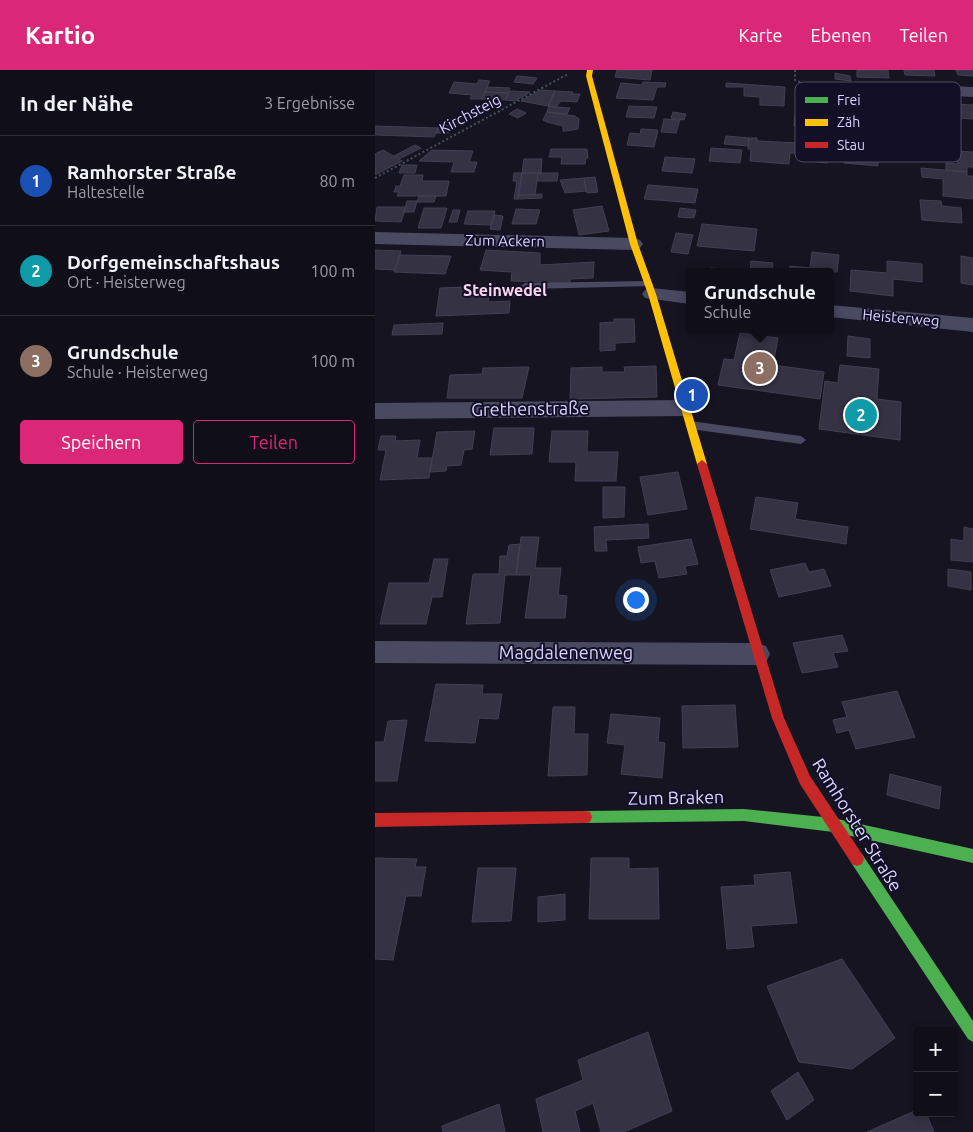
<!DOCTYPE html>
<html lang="de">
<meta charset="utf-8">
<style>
:root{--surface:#100f19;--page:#1e1d26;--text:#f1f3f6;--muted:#9c9ca2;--line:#302f38;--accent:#db2777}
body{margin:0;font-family:Ubuntu,sans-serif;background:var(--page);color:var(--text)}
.controls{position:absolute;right:15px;bottom:15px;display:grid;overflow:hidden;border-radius:5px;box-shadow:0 2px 8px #0003}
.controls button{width:45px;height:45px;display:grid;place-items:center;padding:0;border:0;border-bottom:1px solid var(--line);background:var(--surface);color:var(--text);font:25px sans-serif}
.you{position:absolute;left:260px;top:529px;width:18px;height:18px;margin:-12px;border:4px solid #fff;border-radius:50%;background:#1a73e8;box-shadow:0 0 0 8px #1a73e833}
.badge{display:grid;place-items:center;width:32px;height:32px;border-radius:50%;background:var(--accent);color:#fff;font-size:16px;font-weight:700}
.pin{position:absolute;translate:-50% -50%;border:2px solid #fff;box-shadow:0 1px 5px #0006}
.popup{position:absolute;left:311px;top:198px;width:148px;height:65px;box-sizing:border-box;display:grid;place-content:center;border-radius:5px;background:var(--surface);filter:drop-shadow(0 1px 4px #0005);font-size:16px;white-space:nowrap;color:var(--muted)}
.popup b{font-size:19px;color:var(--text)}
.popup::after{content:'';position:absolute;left:50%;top:100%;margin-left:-10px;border:10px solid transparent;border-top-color:var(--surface)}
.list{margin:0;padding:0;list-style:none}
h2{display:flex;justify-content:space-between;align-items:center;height:65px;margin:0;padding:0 20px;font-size:21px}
h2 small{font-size:16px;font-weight:400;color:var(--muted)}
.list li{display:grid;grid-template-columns:32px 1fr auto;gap:15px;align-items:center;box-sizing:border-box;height:90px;padding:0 20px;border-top:1px solid var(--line)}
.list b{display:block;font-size:19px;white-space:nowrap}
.list p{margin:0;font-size:16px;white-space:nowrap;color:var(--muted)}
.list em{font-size:16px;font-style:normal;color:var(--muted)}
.actions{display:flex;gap:10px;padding:15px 20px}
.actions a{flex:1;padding:11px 0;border:1px solid var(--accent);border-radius:5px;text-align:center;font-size:18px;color:var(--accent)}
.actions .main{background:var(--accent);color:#fff}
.map{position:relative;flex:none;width:598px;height:1062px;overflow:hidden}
header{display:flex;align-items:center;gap:30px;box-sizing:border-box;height:70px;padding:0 25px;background:var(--accent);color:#fff}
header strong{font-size:24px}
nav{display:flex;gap:28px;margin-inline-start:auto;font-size:18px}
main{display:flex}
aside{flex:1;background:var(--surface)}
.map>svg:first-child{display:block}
.building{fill:#343243;stroke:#433f54}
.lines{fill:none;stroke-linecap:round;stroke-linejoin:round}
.path{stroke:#44505f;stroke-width:2;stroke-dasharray:2 2.5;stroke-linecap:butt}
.lane{fill:#4a4962;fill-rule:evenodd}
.street{fill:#4a4962;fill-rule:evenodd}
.fast{fill:#4caf50;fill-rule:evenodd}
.slow{fill:#ffc107;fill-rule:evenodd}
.jam{fill:#c62828;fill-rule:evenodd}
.tree{fill:#3e8478}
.labels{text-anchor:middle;stroke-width:4;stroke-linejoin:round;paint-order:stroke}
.far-street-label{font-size:15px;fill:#d9d4ff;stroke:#130f26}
.far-quarter-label{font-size:16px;font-weight:bold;fill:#ffd6f0;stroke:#130f26}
.street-label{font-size:18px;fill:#d9d4ff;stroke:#130f26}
.key{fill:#130f26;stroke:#4e4a67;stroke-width:1}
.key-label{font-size:14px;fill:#d9d4ff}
</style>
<header>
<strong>Kartio</strong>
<nav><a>Karte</a><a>Ebenen</a><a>Teilen</a></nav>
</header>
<main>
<aside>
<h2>In der Nähe<small>3 Ergebnisse</small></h2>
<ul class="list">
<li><span class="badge" style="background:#1a4fb4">1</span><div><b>Ramhorster Straße</b><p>Haltestelle</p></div><em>80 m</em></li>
<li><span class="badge" style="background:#0f9aa8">2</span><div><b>Dorfgemeinschaftshaus</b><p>Ort · Heisterweg</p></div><em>100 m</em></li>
<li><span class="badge" style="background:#8d6e63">3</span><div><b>Grundschule</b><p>Schule · Heisterweg</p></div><em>100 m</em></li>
</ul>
<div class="actions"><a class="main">Speichern</a><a>Teilen</a></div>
</aside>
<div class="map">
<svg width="598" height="1062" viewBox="0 0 598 1062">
<rect width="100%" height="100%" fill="#161421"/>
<path class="building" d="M242,0H277L275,10L240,7Z
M482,0H513L514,8L482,7Z
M529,0H559L560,6L530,5Z
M581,0H598V6L583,5Z
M460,3L475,6L476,11L460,9Z
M142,6L162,8L158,14L139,12Z
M104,10L115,11L106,29H95L97,25L74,23L79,12L102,14Z
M268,12L291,13L290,17H282L278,30L241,28L246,13L267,15Z
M351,13L410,17L409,36L385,35V27L369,26V17H351Z
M112,17L135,18L133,23L110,22Z
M166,20L180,21L173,36L146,31Z
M135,21L155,22L140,31L130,30Z
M180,21L198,22L197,24H205L202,32L186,31L181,37L173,36Z
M110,22L133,23L130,30L106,29Z
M516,28L549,30L551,39H555L557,52H543L542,48H530L529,36H517Z
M473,29L499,30L500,45L474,44Z
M577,34L598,35V49L582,48L583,52H570L568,41H578Z
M174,36L181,37L195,38L192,44L172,42Z
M254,36L282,37L279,48L251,47Z
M142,39L151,43L143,48L134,44Z
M172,42L200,46L204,49L203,59L191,61H188V56L172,52L168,50Z
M298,42L311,44L309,50L296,48Z
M420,44L451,46V55L459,56V67L447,66V58L419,56Z
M504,44H514V55H504Z
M289,49L305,50L301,63L286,62Z
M64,55L78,56L75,63H61Z
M0,56L63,58L59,67L0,65Z
M266,59L283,60L279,77L252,75L255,63L265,64Z
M351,66L374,68L373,76L349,74Z
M374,68H382V71L424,73L423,83H415L414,94L375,91L376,79H373Z
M40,75L46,78L24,89L19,86Z
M470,75L503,78V96L469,93Z
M534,75L582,77L583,81L598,82V97H592V102L571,100V93L583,94L582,90L536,88Z
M428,76L454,78L452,93L426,90Z
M336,78L367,80L365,93L334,91Z
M176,79H212L213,88H211L210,94H186L187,87H174Z
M8,80L27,91L0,105V84Z
M57,80L98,81L94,92H102L99,102H76L79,92L44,91Z
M290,87L320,89L317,103L287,101Z
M149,89H167L166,103H147Z
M27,95H42L40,103H24Z
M546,98L592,102V106H598V129L568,126V109L547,107Z
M139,103H147L143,129H139L142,111H138Z
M147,103H167H163L160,125H143Z
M163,103H183L182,111H162Z
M29,105H48L47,111H74L71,126H22L24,122H19L21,116H25Z
M220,107L223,122L212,123L209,108Z
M209,108L211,121L190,123L185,110Z
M273,115L323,119L320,133L269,129Z
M167,124V128L143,129V125Z
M44,126H61L59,132H42Z
M545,130L566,131L567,136L586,138L587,153L547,150Z
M32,131H42L39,142H29Z
M227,136L234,161L204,165L198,140Z
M2,137H31L26,152L0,151Z
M49,138H72L66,158H43Z
M305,138L321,140L319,148L303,147Z
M141,139L165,140L161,154H137Z
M78,140H85L82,152H74Z
M93,141H120L117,155L89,154Z
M119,145L128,146L125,160L115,159Z
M327,154L382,159L379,181L322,176Z
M301,163L318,165L313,184L296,182Z
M0,180L26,181L20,200L0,199Z
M111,180L165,183V195L219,192L218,208L195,209V213L136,211L137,202L105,200Z
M437,182L464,185L462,202H414L415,196L435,198Z
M25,185L76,186L70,204L19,202Z
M586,186L598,188V215L586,213Z
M376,191L398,193L397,202H375Z
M512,191L547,194V212L518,209V226L475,221L476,200L512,203Z
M336,198L368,201L335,202Z
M115,216L113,232L135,231L134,243L61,246L65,218Z
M239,249H259L260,272L240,273V280L225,281V253L239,252Z
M68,253L67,264L17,265L19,255Z
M365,263L403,268L398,295L449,302L445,329L343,315L349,289L359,290Z
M473,266L495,269V288L472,286Z
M465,295L504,299L502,329L526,332L525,370L444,359L450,311L463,313Z
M281,296L282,327L195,329L196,298L227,297V302H250L249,297Z
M154,297L147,328H72L75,305L107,304L108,298Z
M119,358H159L157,384L115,385Z
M100,361L97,379L89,380L86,395L72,396L71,401L55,402L62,362Z
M177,361H213L212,382H243L241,411H200L201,392H174Z
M6,366H21L20,371L45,370L42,388H57L54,408L5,410L11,380H3Z
M303,402L312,439L273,445L265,407Z
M228,417H250L249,447L228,448Z
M381,427L423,433L420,449L473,457L471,474L375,459Z
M273,454L274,468L231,470L232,481H220L219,457Z
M589,457L598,459V492L576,490V469L589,471Z
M146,467H164L160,498H186L183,525L192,526L190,548H150L156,505H141Z
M316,469L323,494L310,496L312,504L284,508L280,491L266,493L263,477Z
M145,474L141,505H130L125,553L91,554L98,504H124L125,486H132L134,475Z
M59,489H73L67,527H57L51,554H5L14,513H54Z
M430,493L434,502L449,499L456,516L404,527L395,500Z
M573,499L596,502V520L573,516Z
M467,565L473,581L458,583L463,597L427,603L418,573Z
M61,614L108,615L107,624H127L123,649L104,648L100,673L50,671Z
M522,621L540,667L481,679L474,660L462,663L458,650L472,647L467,632Z
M360,635L363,677L308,678L307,636Z
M178,637H200L199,664H213L212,705L173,706Z
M236,644L285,648L283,672L290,673L287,708L246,704L250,675L232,673Z
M32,650L22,711H0V672H9L13,651Z
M515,704L566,717L564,739L512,725Z
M0,788L42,789L40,797H51L46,826H31L18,890L0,889Z
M216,788H254V799L283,798L284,849H214Z
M103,798H141L136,851L97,852Z
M415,802L422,853L376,856L379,877L352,879L346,817L380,815L379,805Z
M190,824V850L163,852V827Z
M467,889L520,968L477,999L424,992L392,916Z
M273,962L297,1041L249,1062H226L218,1033L200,1041L205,1062H168L161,1029L208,1010L203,990Z
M423,1002L439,1030L412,1050L396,1021Z
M124,1034L130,1062H68L67,1056Z
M542,1040V1043H551L559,1062H492Z"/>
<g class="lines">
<path class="path" d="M420,0V10L427,13
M0,108L193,4"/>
<path class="lane" d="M273,211L278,214L276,216L152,219L138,227L133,224L150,213Z
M315,351L426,366L431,370L426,374L315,359L310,355Z"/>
<path class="street" d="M476,12L598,17V27L471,20L468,17L471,14Z
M0,162L259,168L265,170L268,174L265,178L259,180L0,174Z
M277,218L315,222V234L270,228L267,224L270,220Z
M455,235L598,248V262L455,247Z
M310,330L318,333L321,338L318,343L310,346L0,349V333Z
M0,571L382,573L391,576L395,584L391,592L382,595L0,593Z"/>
<path class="fast" d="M369,739L458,748L598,779V793L458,762L369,751L210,753L205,752L203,747L205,742L210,741Z
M482,782L487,784L598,951V972L593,969L477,794L475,789L477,784Z"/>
<path class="slow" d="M212,0H218L217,6L263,174L281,224L332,394L327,398L322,394L273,224L255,174L211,6Z"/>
<path class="jam" d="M327,390L332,394L409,648L435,706L487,784L489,789L487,794L482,796L477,794L425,714L397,648L322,394Z
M210,741L215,742L217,747L215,752L210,753L0,757V743Z"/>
</g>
<circle class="tree" cx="439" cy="22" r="4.5"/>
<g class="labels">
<g class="far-street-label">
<text transform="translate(95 44) rotate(-28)" y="5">Kirchsteig</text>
<text transform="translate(130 171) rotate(1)" y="5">Zum Ackern</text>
<text transform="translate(526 248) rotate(5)" y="5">Heisterweg</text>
</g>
<g class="far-quarter-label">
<text x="130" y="226">Steinwedel</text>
</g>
<g class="street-label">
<text transform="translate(155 339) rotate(-1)" y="6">Grethenstraße</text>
<text x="191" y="589">Magdalenenweg</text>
<text transform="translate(301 728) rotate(-1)" y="6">Zum Braken</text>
<text transform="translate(482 755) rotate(58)" y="6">Ramhorster Straße</text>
</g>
</g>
<rect x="420" y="12" width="166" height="80" rx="8" class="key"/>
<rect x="430" y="27" width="23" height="6" fill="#4caf50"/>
<rect x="430" y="49" width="23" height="7" fill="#ffc107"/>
<rect x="430" y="72" width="23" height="6" fill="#c62828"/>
<g class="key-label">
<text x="462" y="35">Frei</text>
<text x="462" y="57">Zäh</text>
<text x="462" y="80">Stau</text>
</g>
</svg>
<div class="controls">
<button>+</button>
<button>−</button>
</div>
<div class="you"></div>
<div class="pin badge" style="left:317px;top:325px;background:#1a4fb4">1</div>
<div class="pin badge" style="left:486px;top:345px;background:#0f9aa8">2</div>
<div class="pin badge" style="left:385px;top:298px;background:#8d6e63">3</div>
<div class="popup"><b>Grundschule</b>Schule</div>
</div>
</main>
